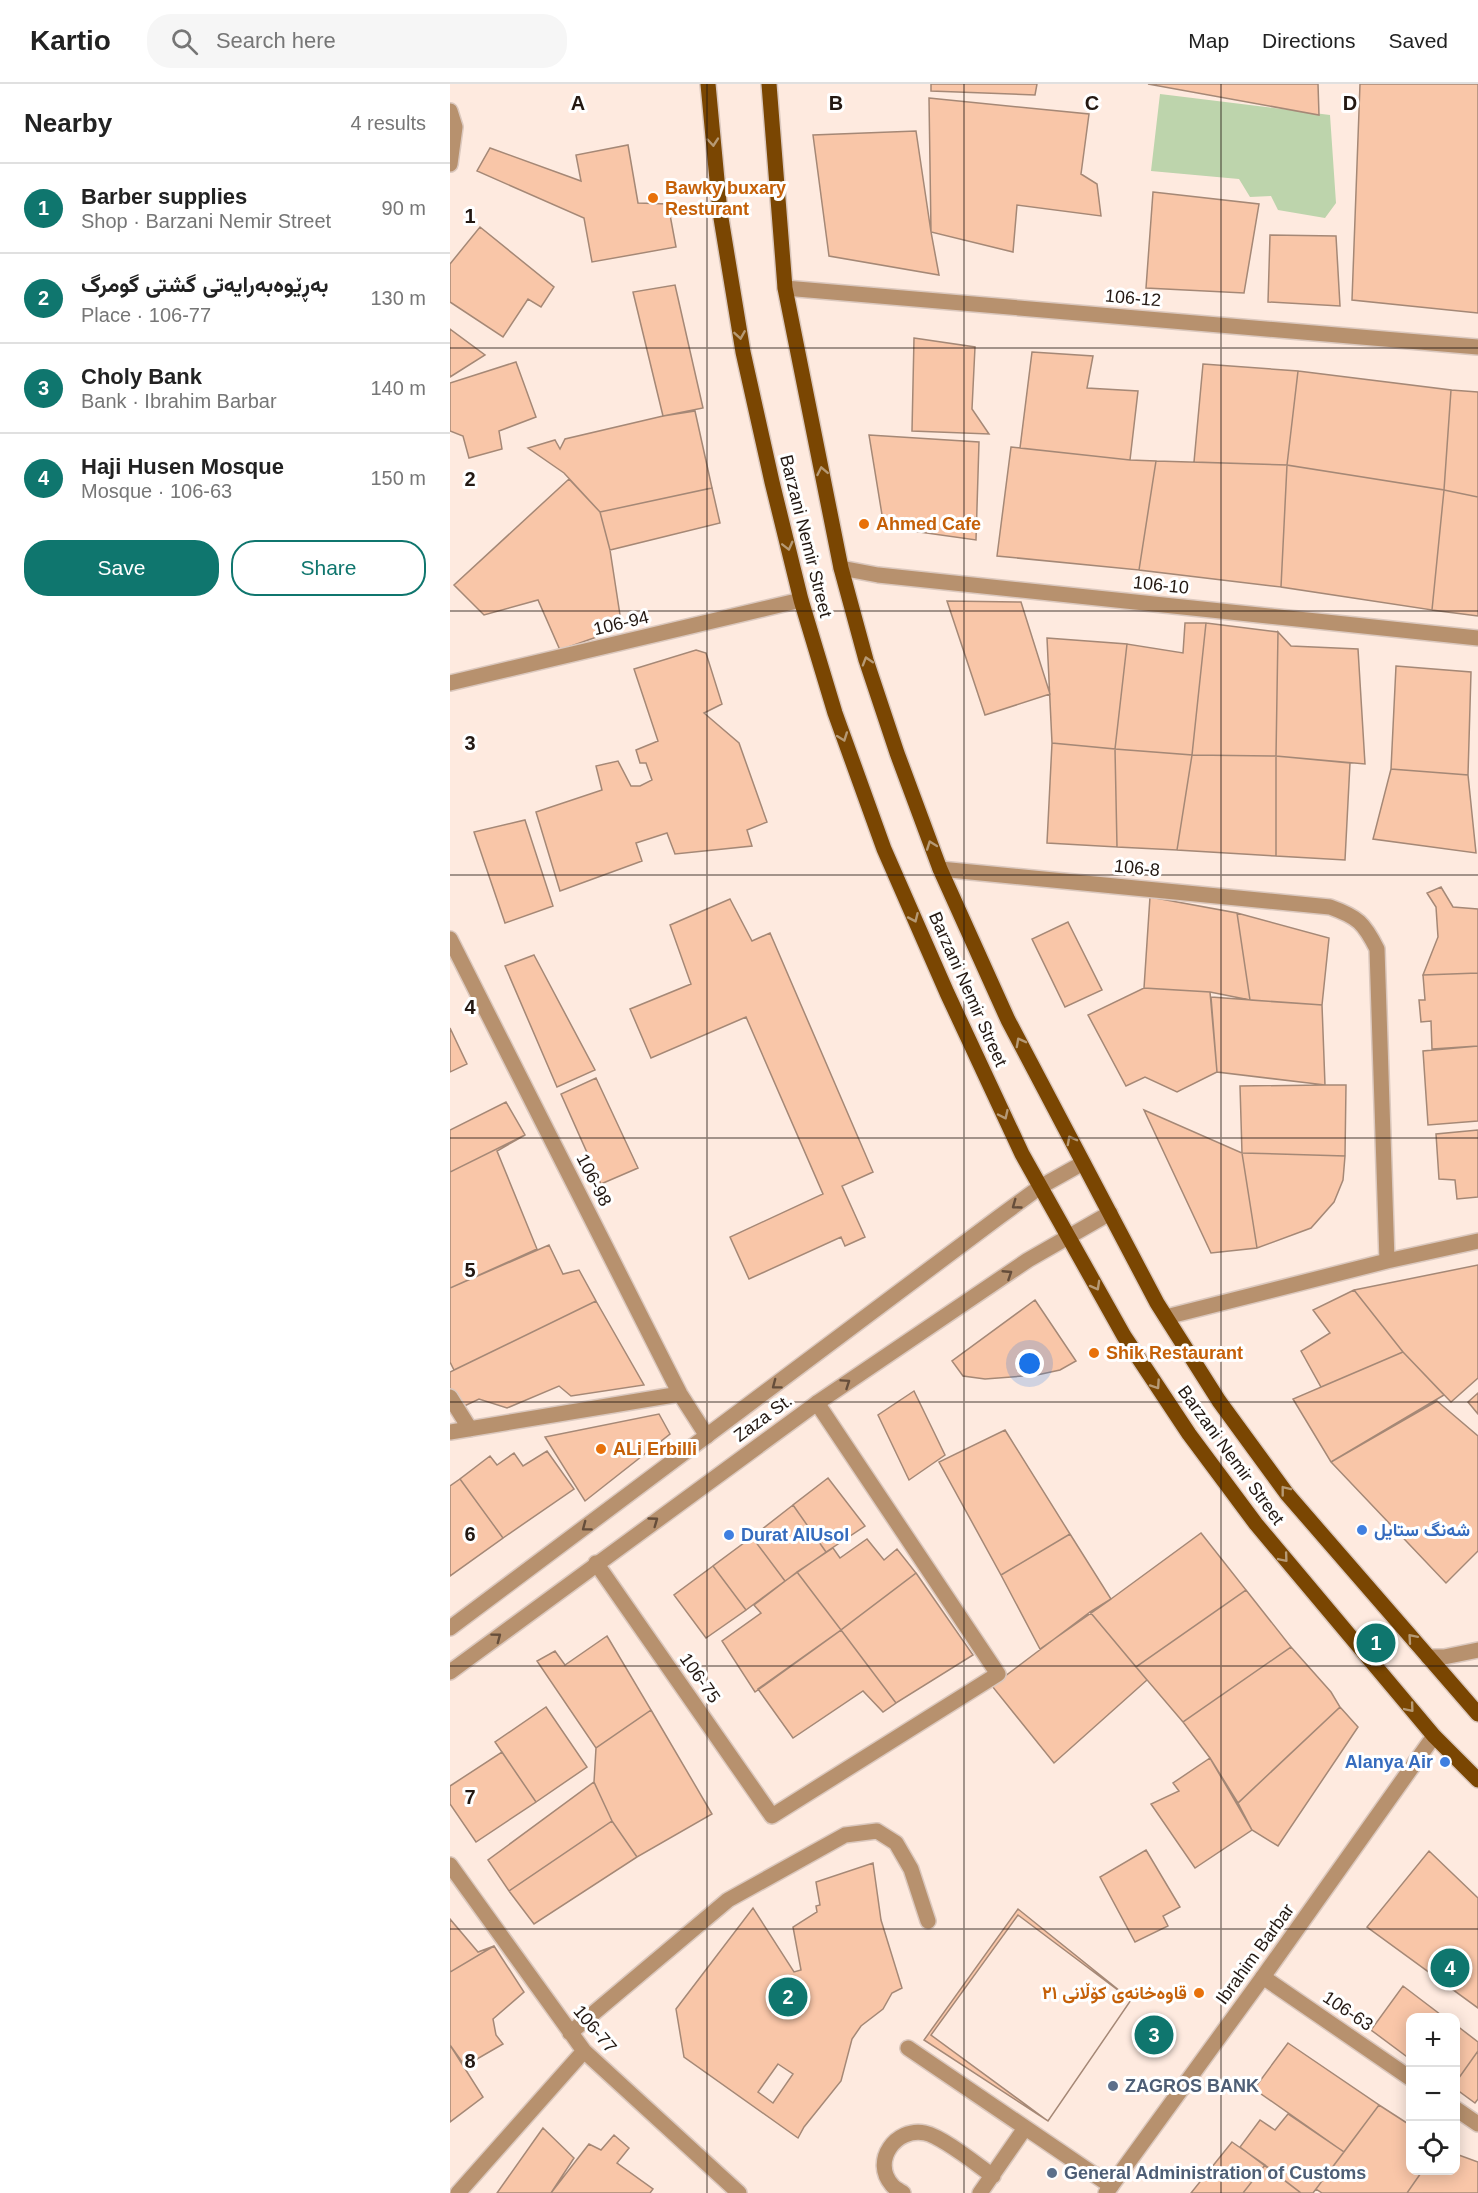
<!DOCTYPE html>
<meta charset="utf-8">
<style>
:root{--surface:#fff;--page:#f6f6f6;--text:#222;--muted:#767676;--line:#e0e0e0;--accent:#0f766e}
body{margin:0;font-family:Helvetica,Vazirmatn,sans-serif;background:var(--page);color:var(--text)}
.controls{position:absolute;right:18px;bottom:18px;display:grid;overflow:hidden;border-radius:12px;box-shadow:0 3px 15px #0003}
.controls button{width:54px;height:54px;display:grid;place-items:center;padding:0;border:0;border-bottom:2px solid var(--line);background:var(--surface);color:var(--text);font:30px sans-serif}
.you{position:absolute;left:580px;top:1280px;width:21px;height:21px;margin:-15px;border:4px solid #fff;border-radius:50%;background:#1a73e8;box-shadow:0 0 0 9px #1a73e833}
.badge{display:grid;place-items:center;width:39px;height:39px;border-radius:50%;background:var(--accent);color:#fff;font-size:20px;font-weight:700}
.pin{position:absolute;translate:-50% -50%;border:3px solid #fff;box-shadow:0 2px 6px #0006}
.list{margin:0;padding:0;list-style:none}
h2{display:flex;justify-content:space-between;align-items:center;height:78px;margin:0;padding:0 24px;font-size:26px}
h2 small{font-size:20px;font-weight:400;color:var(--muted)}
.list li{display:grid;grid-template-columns:39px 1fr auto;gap:18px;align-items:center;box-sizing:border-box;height:90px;padding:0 24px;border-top:2px solid var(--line)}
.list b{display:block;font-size:22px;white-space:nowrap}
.list p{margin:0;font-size:20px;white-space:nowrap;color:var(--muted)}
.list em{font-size:20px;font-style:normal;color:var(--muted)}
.actions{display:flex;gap:12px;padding:18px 24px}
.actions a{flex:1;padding:14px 0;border:2px solid var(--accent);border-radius:24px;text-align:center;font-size:21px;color:var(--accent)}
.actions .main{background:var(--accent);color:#fff}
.icon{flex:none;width:33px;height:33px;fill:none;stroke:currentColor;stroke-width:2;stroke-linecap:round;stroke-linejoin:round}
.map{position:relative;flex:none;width:1028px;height:2109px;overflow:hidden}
header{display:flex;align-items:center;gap:36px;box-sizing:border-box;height:84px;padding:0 30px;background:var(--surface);border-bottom:2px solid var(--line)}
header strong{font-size:28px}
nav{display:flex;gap:33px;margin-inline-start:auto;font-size:21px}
.search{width:420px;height:54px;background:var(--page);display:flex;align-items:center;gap:15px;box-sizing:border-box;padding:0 21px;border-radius:24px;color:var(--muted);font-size:22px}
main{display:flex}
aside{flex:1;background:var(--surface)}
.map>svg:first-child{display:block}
.green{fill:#bdd4ac}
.building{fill:#f9c6a8;stroke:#a58876;stroke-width:1.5;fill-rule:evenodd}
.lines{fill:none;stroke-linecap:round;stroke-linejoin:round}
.service-casing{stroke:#dbc8be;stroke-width:18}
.minor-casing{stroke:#dbc8be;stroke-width:18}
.tertiary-casing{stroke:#dbc8be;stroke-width:18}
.primary-casing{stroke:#dbc8be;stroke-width:18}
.service{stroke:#b7916e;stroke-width:15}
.minor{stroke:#b7916e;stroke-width:15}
.tertiary{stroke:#b7916e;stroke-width:15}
.primary{stroke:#7a4602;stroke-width:15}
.oneway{stroke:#b69974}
.oneway2{stroke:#664e3b}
.grid{fill:none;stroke:#231812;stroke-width:1.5;stroke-opacity:0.55}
.food-dot{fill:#e8710a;stroke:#fff;stroke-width:2}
.shop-dot{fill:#3f7fe0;stroke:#fff;stroke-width:2}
.service-dot{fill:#5c6f8a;stroke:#fff;stroke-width:2}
.labels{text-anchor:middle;stroke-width:6;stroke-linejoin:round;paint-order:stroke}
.food-label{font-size:18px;font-weight:bold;fill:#c56008;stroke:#fff;text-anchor:start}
.street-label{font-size:18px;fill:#231812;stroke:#fff}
.shop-label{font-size:18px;font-weight:bold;fill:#366cbe;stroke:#fff;text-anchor:start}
.service-label{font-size:18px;font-weight:bold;fill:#4e5e75;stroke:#fff;text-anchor:start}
.grid-label{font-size:20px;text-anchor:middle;font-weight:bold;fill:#231812;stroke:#fff;stroke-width:6;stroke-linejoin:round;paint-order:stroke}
</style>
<header>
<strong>Kartio</strong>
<div class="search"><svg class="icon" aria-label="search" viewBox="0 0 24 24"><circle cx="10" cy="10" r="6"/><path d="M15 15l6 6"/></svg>Search here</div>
<nav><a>Map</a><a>Directions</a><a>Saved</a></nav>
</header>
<main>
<aside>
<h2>Nearby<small>4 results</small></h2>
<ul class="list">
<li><span class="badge">1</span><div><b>Barber supplies</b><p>Shop · Barzani Nemir Street</p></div><em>90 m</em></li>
<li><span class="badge">2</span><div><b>بەڕێوەبەرایەتی گشتی گومرگ</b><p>Place · 106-77</p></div><em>130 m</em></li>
<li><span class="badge">3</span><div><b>Choly Bank</b><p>Bank · Ibrahim Barbar</p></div><em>140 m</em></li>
<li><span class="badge">4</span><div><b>Haji Husen Mosque</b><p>Mosque · 106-63</p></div><em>150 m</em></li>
</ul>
<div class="actions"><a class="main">Save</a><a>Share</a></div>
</aside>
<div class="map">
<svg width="1028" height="2109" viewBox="0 0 1028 2109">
<rect width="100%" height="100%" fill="#feeadf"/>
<path class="green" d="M710,10L880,31L886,119L875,134L828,126L821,112L800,113L789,95L701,87Z"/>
<path class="building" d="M481,0H587L585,11L481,7Z
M698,0H868L869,31Z
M910,0H1028V229L902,216Z
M479,14L639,30L631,90L647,100L651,132L567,121L563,168L481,148Z
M466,47L481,148L489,191L379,172L363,51Z
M178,61L188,119L218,120L226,163L142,178L134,134L27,87L40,64L131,97L126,71Z
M703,108L809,120L794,209L696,204Z
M30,143L104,203L91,223L78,215L53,253L0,218V180Z
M820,151L886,152L890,222L818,218Z
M225,201L253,324L213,332L183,208Z
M0,245L35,271L0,293Z
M464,254L525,263L522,325L539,350L462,347Z
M582,268L643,272L637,304L688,307L680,376L570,364Z
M66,278L86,333L49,347L52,365L19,374L13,352L0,347V299Z
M753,280L848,287L837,381L744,378Z
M848,287L1001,306L994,406L837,381Z
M1001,306L1028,308V413L994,406Z
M245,327L262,404L150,428L114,389L78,364L105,356L110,365L115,355L213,332Z
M419,351L529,358L526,456L434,443Z
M561,363L680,376L706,377L689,486L547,472Z
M706,377L837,381L831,503L689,486Z
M837,381L994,406L982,526L831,503Z
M119,395L150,428L160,466L172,544L110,566L88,516L34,531L4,501Z
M262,404L270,439L160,466L150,428Z
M994,406L1028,413V532L982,526Z
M497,517L571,518L600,610L535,631Z
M735,539H756L742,671L665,665L677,560L733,569Z
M756,539L828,548L826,672L742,671Z
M828,548L841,562L908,565L915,680L826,672Z
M597,554L677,560L665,665L602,659Z
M246,566L256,569L272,620L254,629L289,659L317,738L297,746L302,762L225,770L217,749L186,759L192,777L110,807L86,728L152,706L146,682L168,677L181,702H190L202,696L196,679H190L186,666L208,657L184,585Z
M946,582L1021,588L1018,691L941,685Z
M602,659L665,665L667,763L597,759Z
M665,665L742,671L727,766L667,763Z
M742,671L826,672V772L727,766Z
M826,672L900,679L895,776L826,772Z
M941,685L1018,691L1026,769L923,755Z
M75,736L103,822L55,839L24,748Z
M991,803L1003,823L1028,825V889L973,891L988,853L986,823L977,809Z
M700,813L787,829L800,916L760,908L694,904Z
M280,815L302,857L320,849L423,1088L392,1102L415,1153L395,1162L391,1153L299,1195L280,1153L373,1110L296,933L201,974L180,925L241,900L220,841Z
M787,829L879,854L872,921L800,916Z
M618,838L652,906L615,923L582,855Z
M84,871L145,986L107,1003L55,882Z
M1028,889V962L982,965L981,937L971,938L969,916H975L973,891Z
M694,904L760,908L767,988L727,1008L695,993L676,1002L638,931Z
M761,913L872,921L875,1001L767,988Z
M0,944L17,980L0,988Z
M1028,962V1037L978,1041L973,967Z
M146,994L188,1084L151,1100L111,1010Z
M875,1001H896L895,1072L792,1069L790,1002Z
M56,1018L75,1051L0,1088V1046Z
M694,1026L792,1069L807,1164L761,1169Z
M1028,1046V1113L1007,1115L1005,1096L989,1095L986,1050Z
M75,1051L47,1067L87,1165L0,1204V1088Z
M792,1069L895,1072L893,1096L884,1118L861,1144L807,1164Z
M99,1161L113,1190L129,1186L146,1217L4,1286L0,1278V1204Z
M1028,1181V1294L1001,1318L953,1268L904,1206Z
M904,1206L953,1268L871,1303L851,1267L880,1249L863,1226Z
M585,1216L626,1277L610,1286L587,1291L535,1295L513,1292L502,1277Z
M146,1217L194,1301L121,1312L109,1302L57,1324L29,1315L8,1325L0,1309V1288Z
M953,1268L994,1311L881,1378L843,1315Z
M464,1307L495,1371L459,1396L428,1331Z
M1028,1309V1330L1018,1318Z
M987,1317L1028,1352V1467L996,1499L881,1378Z
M209,1330L220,1350L135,1417L95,1353Z
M555,1346L620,1450L551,1491L489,1378Z
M97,1367L124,1405L53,1454L10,1395L40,1372L47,1381L64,1369L73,1382Z
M378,1394L415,1442L376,1468L343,1421Z
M10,1395L53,1454L0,1492V1402Z
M343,1421L376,1468L335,1497L302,1453Z
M751,1449L796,1506L686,1583L640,1528L661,1515Z
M620,1450L661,1515L590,1565L551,1491Z
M302,1453L335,1497L296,1526L263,1482Z
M417,1455L434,1476L447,1465L466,1489L391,1546L347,1488L383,1464L390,1474Z
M263,1482L296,1526L256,1554L224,1511Z
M347,1488L391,1546L305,1608L272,1557L311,1529L304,1521Z
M466,1489L523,1571L446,1619L391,1546Z
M796,1506L841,1563L733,1638L686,1583Z
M640,1528L697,1596L604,1679L542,1602Z
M391,1546L446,1619L433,1628L413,1607L343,1654L308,1605Z
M157,1552L201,1626L146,1664L87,1577L105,1567L115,1581Z
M841,1563L881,1608L890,1623L788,1719L760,1674L733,1638Z
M96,1623L137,1683L86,1718L45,1658Z
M890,1623L908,1643L828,1762L802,1746L788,1719Z
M201,1626L262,1730L187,1773L162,1737L144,1698L146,1664Z
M52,1668L86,1718L26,1758L0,1720V1702Z
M760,1674L802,1746L745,1784L701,1720L729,1707L723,1699Z
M144,1698L162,1737L59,1807L38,1776Z
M162,1737L187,1773L84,1840L59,1807Z
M696,1766L730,1823L713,1832L718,1842L685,1858L650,1793Z
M979,1767L1028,1814V1924L917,1843Z
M423,1779L431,1836L452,1904L442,1909L433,1925L411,1942L402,1955L391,1997L354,2043L348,2054L234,1973L226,1925L303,1824L344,1888L351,1886L343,1843L367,1828L366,1822L370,1821L366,1798ZM328,1980L343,1990L323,2019L308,2008Z
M568,1825L681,1916L598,2037L474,1956Z
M568,1831L681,1916L598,2037L481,1951Z
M0,1835L28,1868L44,1862L0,1888Z
M44,1862L74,1908L43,1935L46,1951L53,1960L15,1982L0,1961V1888Z
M953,1902L995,1934H960V1975L921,1946Z
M1006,1941L1028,1958V1967L1006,1998Z
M838,1959L929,2021L894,2068L804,2005Z
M0,1961L33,2013L0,2038Z
M1028,1967V2015L1025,2019L1006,2005V1998Z
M929,2021L960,2041V2086H973L957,2109H872L866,2105Z
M838,2030L894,2068L863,2109H851L790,2063L810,2036L825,2046Z
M93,2044L124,2074L101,2109H47Z
M164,2051L179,2064L167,2079L203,2105L200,2109H101L139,2060L151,2066Z
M782,2058L815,2081L793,2109H741Z
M1006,2070L1028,2078V2109H957L973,2086H1006Z
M815,2081L851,2109H793Z"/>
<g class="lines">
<g class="service-casing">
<path id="service" d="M458,1964L661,2102
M453,2109C450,2107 444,2104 442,2101C421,2077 446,2043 475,2049C493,2053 526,2080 543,2092
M530,2109L575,2044"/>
</g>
<g class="minor-casing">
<path id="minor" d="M0,27L5,43L0,80
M335,204L1028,263
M391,484L428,491L1028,554
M0,599L351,516
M490,785L880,823C908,833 914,839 927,865L937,1177
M0,855L230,1310L257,1352
M716,1233L937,1177L1028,1157
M0,1313L20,1345
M0,1348L230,1310
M146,1479L322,1732L548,1590L367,1319
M978,1573H994L1028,1566
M0,1781L134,1967L289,2109
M813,1893L960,1994
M120,1949L278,1816L395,1751L427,1747L446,1759L461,1785L478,1837
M1006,2025L1028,2040
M8,2109L134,1967"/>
</g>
<g class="tertiary-casing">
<path id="tertiary" d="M0,1544L549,1133L590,1103L633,1079
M0,1588L367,1319L578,1176L660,1129
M656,2109L813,1893L984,1652"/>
</g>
<g class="primary-casing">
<path id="primary" d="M258,0L270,128L293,268L322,398L351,516L385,629L434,765L497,909L572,1070L674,1252L739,1350L806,1440L984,1652L1028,1696
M319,0L335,204L391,484L416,576L447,669L490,785L558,936L707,1219L769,1317L837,1410L1028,1630"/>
</g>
<use href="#service" class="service"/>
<use href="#minor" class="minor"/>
<use href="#tertiary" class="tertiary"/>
<use href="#primary" class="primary"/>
</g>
<defs><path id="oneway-chevron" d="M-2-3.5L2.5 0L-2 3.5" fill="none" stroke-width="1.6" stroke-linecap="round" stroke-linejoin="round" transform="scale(1.5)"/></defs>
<g class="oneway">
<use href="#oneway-chevron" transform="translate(263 58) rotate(85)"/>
<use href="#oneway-chevron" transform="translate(290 251) rotate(81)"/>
<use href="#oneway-chevron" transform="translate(372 387) rotate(-101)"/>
<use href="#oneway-chevron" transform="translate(338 462) rotate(76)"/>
<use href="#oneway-chevron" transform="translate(417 577) rotate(-107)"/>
<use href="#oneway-chevron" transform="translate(393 653) rotate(70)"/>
<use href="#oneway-chevron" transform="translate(481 761) rotate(-110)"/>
<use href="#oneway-chevron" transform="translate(464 834) rotate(66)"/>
<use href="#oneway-chevron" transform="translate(570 958) rotate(-118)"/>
<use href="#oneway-chevron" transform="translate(554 1031) rotate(65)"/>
<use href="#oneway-chevron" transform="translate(621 1056) rotate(-118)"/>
<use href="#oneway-chevron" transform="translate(646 1202) rotate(61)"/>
<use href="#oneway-chevron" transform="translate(706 1301) rotate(56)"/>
<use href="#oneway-chevron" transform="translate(835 1406) rotate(-128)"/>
<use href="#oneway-chevron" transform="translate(834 1474) rotate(50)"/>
<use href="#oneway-chevron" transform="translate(962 1554) rotate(-131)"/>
<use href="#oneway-chevron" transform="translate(960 1624) rotate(50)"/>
</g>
<g class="oneway2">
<use href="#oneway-chevron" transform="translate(566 1121) rotate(144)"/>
<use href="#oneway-chevron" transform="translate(558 1190) rotate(-33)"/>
<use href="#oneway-chevron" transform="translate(396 1299) rotate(-34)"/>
<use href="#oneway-chevron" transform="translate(326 1301) rotate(143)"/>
<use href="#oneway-chevron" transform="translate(204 1437) rotate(-36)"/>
<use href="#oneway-chevron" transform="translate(136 1443) rotate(143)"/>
<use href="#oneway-chevron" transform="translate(47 1553) rotate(-37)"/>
</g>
<path class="grid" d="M257,0V2109M514,0V2109M771,0V2109M0,264H1028M0,527H1028M0,791H1028M0,1054H1028M0,1318H1028M0,1582H1028M0,1845H1028"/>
<g class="food-dot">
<circle cx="203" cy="114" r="6"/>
<circle cx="414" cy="440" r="6"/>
<circle cx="644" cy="1269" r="6"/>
<circle cx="151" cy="1365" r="6"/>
<circle cx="749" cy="1909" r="6"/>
</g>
<g class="shop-dot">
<circle cx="912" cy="1446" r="6"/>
<circle cx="279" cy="1451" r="6"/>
<circle cx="995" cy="1678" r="6"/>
</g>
<g class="service-dot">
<circle cx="663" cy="2002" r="6"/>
<circle cx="602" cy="2089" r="6"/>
</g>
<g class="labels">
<g class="food-label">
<text x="215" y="110">Bawky buxary<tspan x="215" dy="21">Resturant</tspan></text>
<text x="426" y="446">Ahmed Cafe</text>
<text x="656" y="1275">Shik Restaurant</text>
<text x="163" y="1371">ALi Erbilli</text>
<text x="737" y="1915" text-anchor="end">قاوەخانەی کۆڵانی ٢١</text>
</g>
<g class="street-label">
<text transform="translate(683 214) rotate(5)" y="6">106-12</text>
<text transform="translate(356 452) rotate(76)" y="6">Barzani Nemir Street</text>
<text transform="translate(711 501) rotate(6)" y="6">106-10</text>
<text transform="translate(171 539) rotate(-13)" y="6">106-94</text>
<text transform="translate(687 784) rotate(6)" y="6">106-8</text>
<text transform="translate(518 905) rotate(66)" y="6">Barzani Nemir Street</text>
<text transform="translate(144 1096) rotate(63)" y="6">106-98</text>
<text transform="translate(313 1334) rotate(-36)" y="6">Zaza St.</text>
<text transform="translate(781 1371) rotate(54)" y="6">Barzani Nemir Street</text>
<text transform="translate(250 1594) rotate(55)" y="6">106-75</text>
<text transform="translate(805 1870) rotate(-54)" y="6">Ibrahim Barbar</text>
<text transform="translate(898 1927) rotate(34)" y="6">106-63</text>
<text transform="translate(145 1945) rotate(50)" y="6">106-77</text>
</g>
<g class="shop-label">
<text x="924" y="1452">شەنگ ستایل</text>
<text x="291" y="1457">Durat AlUsol</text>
<text x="983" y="1684" text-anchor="end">Alanya Air</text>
</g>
<g class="service-label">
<text x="675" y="2008">ZAGROS BANK</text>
<text x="614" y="2095">General Administration of Customs</text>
</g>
</g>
<g class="grid-label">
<text x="128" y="26">A</text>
<text x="386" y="26">B</text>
<text x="642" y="26">C</text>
<text x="900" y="26">D</text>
<text x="20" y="139">1</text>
<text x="20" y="402">2</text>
<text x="20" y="666">3</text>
<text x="20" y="930">4</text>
<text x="20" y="1193">5</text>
<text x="20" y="1457">6</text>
<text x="20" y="1720">7</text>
<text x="20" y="1984">8</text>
</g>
</svg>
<div class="controls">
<button>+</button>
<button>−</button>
<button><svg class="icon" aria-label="locate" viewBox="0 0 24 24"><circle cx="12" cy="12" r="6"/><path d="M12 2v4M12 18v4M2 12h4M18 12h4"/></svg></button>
</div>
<div class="you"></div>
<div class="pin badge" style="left:926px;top:1559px">1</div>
<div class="pin badge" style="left:338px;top:1913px">2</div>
<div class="pin badge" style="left:704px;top:1951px">3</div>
<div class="pin badge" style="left:1000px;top:1884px">4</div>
</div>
</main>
